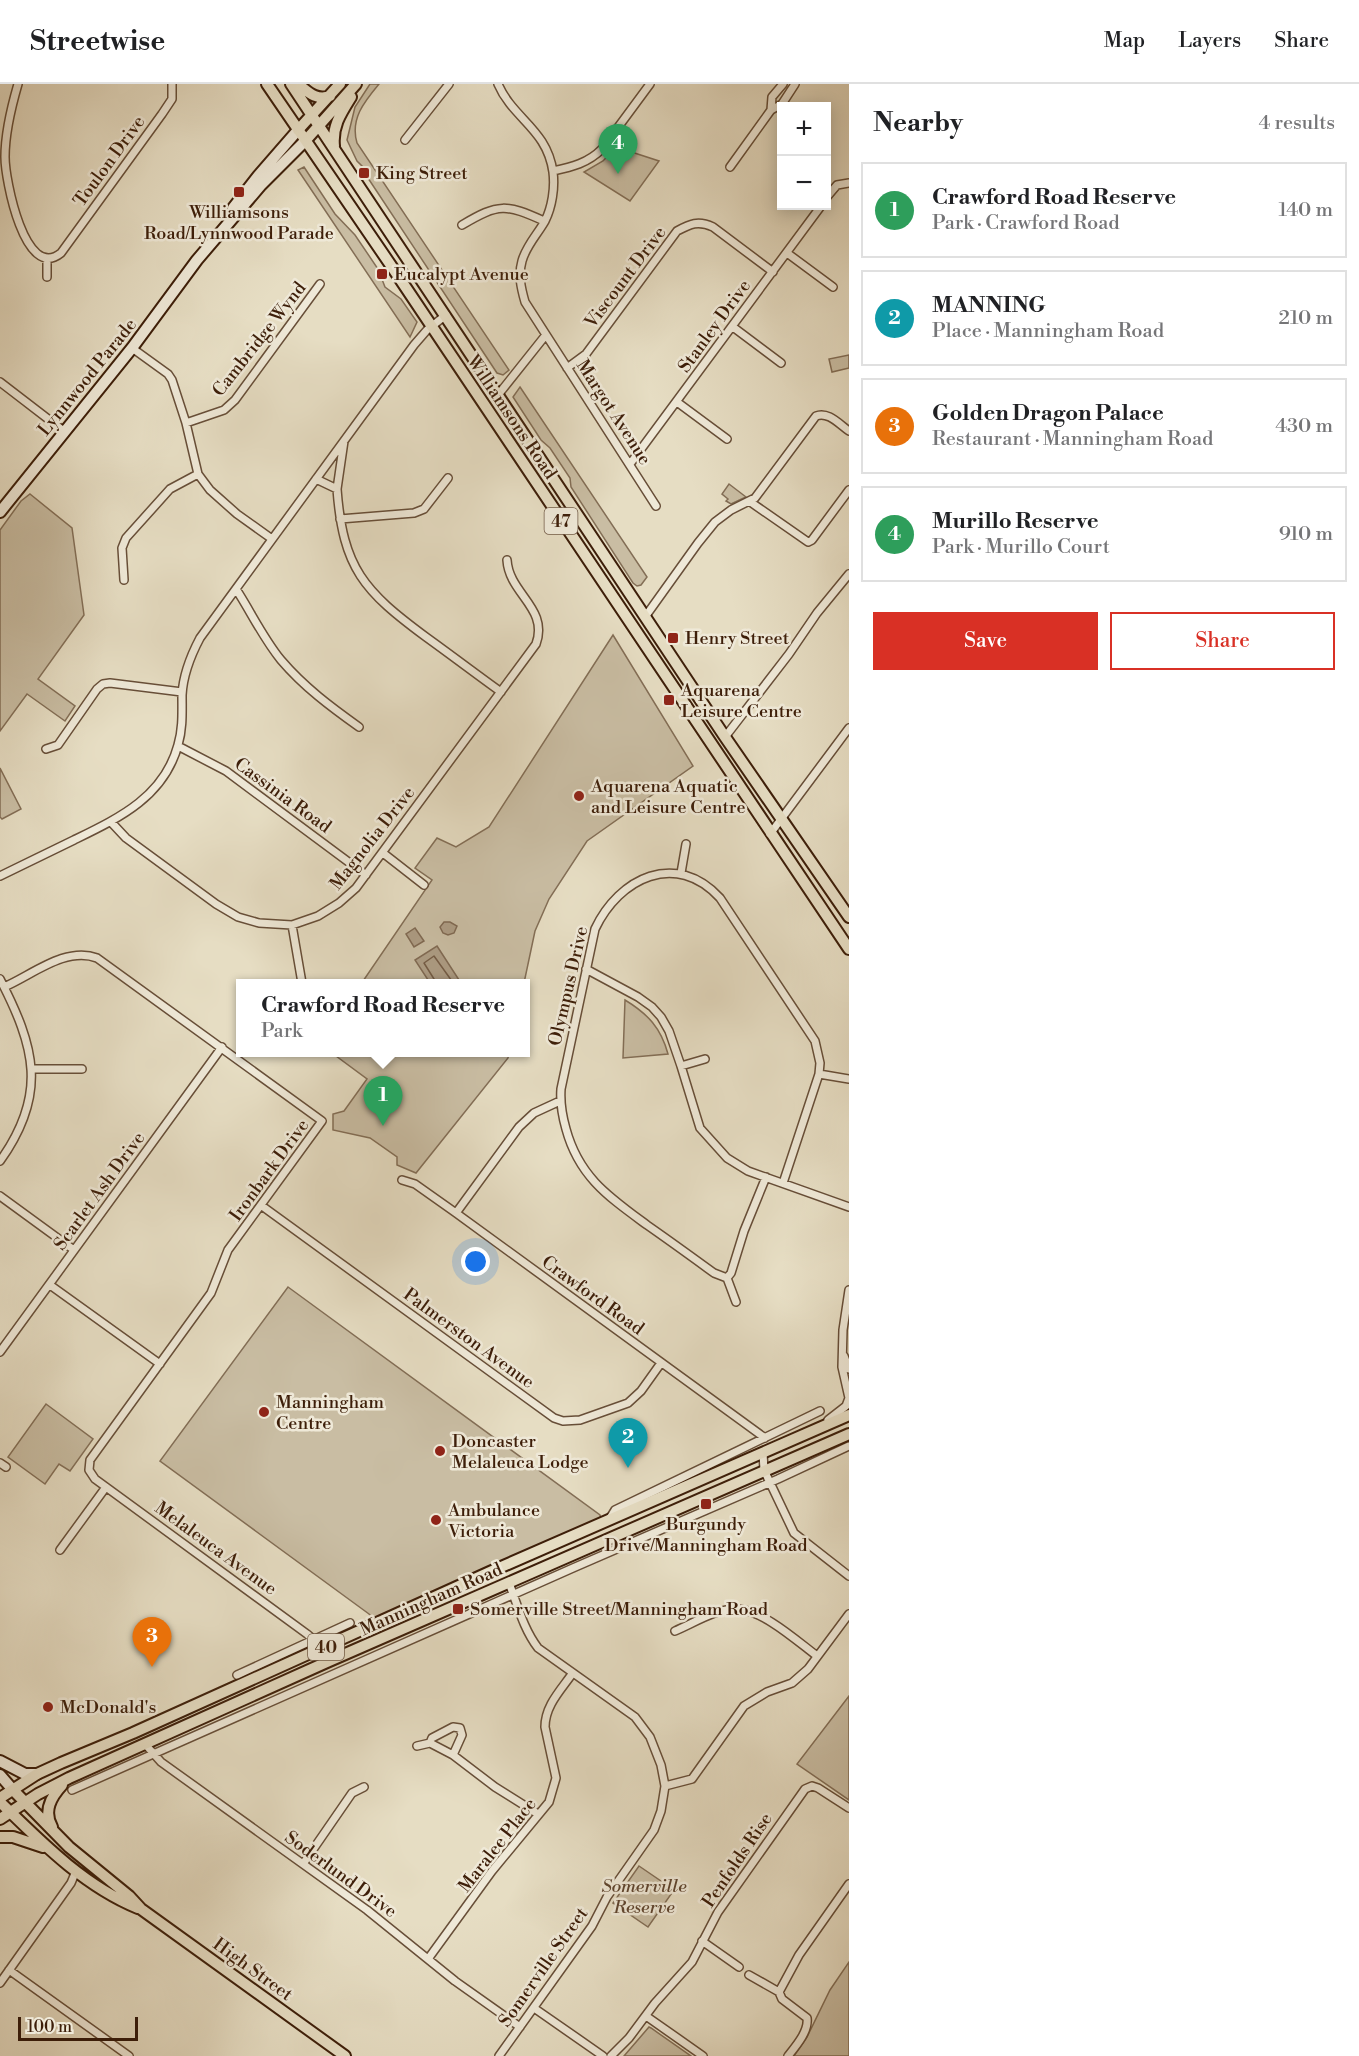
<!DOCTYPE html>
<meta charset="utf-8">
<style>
:root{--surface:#fff;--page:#f6f6f6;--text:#202124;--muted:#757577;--line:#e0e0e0;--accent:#d93025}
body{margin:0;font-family:"Libre Bodoni",serif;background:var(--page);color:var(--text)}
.controls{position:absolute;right:18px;top:18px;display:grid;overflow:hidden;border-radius:0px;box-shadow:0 3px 15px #0003}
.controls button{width:54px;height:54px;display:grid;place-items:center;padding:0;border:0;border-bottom:2px solid var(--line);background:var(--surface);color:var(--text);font:30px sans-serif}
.scale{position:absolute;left:18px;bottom:15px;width:120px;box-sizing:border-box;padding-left:6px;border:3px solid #3d1e09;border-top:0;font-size:16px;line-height:21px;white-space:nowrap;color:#3d1e09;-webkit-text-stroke:4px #efe9d8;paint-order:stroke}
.you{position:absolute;left:476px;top:1178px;width:21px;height:21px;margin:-15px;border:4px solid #fff;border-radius:50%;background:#1a73e8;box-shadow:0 0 0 9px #1a73e833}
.badge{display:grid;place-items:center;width:39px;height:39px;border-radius:50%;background:var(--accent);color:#fff;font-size:20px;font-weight:700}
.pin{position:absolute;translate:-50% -50px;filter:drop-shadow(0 2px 3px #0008)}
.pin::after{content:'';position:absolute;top:32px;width:21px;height:18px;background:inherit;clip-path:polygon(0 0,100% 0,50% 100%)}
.popup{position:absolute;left:236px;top:895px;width:294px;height:78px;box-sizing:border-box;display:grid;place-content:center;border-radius:0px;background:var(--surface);filter:drop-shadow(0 2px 4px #0005);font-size:20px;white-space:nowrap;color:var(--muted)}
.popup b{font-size:22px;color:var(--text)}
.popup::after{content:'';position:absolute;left:50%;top:100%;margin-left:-12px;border:12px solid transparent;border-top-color:var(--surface)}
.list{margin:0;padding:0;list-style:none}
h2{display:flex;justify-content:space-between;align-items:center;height:78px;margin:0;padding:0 24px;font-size:26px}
h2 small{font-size:20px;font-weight:400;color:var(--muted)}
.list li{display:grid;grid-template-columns:39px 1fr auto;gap:18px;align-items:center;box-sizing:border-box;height:96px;margin:0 12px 12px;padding:0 12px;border:2px solid var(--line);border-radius:0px}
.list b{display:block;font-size:22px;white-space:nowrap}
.list p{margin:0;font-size:20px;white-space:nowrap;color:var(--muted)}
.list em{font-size:20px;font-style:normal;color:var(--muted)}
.actions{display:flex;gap:12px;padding:18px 24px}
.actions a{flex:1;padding:14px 0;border:2px solid var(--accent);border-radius:0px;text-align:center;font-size:21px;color:var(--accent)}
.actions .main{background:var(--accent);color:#fff}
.map{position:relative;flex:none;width:849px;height:1972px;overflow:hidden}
header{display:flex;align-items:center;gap:36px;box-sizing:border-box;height:84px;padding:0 30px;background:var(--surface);border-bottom:2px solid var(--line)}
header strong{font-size:28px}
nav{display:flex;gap:33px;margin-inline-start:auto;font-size:21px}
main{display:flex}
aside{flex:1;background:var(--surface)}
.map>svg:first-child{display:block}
.green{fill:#c9bda3;stroke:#836e56;stroke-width:1.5}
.water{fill:#ad9c84;stroke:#806a53;stroke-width:1.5}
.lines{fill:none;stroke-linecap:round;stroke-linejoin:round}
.shore{stroke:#755d46;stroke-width:1.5}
.minor-casing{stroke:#674e38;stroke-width:10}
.secondary-casing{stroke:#3d1e09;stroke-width:14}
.primary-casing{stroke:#3d1e09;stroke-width:14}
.minor{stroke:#efe9d8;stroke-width:7}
.secondary{stroke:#efe9d8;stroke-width:10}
.primary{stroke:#e6ddc3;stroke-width:10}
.poi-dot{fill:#8f2418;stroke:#efe9d8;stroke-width:2}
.labels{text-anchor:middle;stroke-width:5;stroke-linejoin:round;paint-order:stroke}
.shield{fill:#efe9d8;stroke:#725b47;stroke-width:1.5}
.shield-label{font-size:16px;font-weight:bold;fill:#3d1e09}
.street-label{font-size:18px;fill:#3d1e09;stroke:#efe9d8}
.poi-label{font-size:18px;fill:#3d1e09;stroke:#efe9d8;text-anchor:start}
.park-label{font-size:18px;font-style:italic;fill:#604630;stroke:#efe9d8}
</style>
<header>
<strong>Streetwise</strong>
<nav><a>Map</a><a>Layers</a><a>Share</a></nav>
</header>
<main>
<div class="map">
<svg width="849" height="1972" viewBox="0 0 849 1972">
<rect width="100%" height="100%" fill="#e6ddc3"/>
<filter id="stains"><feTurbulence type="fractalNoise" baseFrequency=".00333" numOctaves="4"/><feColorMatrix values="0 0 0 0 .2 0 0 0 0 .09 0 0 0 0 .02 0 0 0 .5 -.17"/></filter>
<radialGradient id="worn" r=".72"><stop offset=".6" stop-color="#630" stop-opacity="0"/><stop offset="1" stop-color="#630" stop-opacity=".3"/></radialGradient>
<path class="green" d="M370,0H379C364,18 350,35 357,59L509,286L503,291L497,289L364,88L366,86L357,77L347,56L355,23Z
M616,63L659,77L630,117L584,88L603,77Z
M304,83L335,130L355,151L378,185L385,203L401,215L417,238L410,253L298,86Z
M849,271V284L832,288L829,275Z
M520,303L647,493L641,501L637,502L633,499L571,403L570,394L550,364L541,356L513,313Z
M729,400L746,413L731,420L726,417L728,415L722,410Z
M30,410L72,444L84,531L38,595L75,622L65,637L27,610L0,647V446L21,417Z
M613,551L693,682L587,757L549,815L535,847L524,899L361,900L432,796L415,784L437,754L456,763L489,743Z
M0,684L21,725L2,735L0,733Z
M625,916C648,930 661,944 668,970L623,974Z
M332,969H509L508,974L416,1089L397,1081V1073L370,1054L333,1046V1030L344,1027L367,995Z
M288,1203L600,1431L602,1439L378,1539L369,1530L160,1377Z
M46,1320L93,1355L70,1387L59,1380L45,1400L8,1373Z
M849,1612V1716L797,1680Z
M639,1782L674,1806L648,1843L613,1819Z
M849,1878V1972H794L807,1953L830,1906Z
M649,1943L651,1944L691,1972H624Z"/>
<path class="water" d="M444,838H450L457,842L454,849L448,851L443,849L440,843Z
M415,844L424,857L414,863L406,850Z
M437,862L461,899H430L415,876Z"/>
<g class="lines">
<path class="shore" d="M435,900L434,895L424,879L434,872L454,900"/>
<g class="minor-casing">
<path id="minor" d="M18,0C11,24 5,48 5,73C5,96 25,198 61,169L162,30L172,15V0
M498,0C513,35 547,45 553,88C555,104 552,123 545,137C537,151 526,162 522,177C518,191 521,204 525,218L656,422
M771,26L772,13L783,0
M405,56L449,0
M730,83L771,26L782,20L795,0
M553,87C572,83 588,79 602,65L650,0
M826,114L837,101L849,99
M462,141C499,119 506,120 544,137
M787,169L833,203
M47,193V175
M733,243L781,279
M132,264L168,290L172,296L186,339L198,390L210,406L237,430L272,455
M567,284L586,270L677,147C690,140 698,136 713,143L773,188
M0,298L65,348
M498,311L545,252
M677,318L727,355
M186,339L224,326L235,316L320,200
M630,380L821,122
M316,395L337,405L344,357
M337,405C343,485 364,507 426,553C451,571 476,590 501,608
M749,417L808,458L812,456L849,406
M340,435L414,429L424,425L448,394
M124,496L122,464L126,454L170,405L198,390
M236,505C251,528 263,554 281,576C304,603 331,623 359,643
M645,533L698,459L715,438L731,426L755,414L816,332C828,327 839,340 849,347
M725,653L789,570L817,529L849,490
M178,662L226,687L366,791
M46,665L58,661L97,605L103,600L110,599L182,608
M111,738L126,754L216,820L238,833L259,839L292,841L318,832L339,819L356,804L536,560C549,524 509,510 507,476
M770,750L849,644
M383,769L424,801
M681,789L686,760
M0,792C25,780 49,768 74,756C119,734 164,713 178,661C183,644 182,628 182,611C183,592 191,571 200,554L414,261L427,246L446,231
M292,841L302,899
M586,885L638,913L652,923L661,933L669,947L681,982L700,1044L727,1074L748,1087L849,1123
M0,895C35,963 48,1010 0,1077
M4,903C32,891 66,862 97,874L322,1037L228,1166L211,1209L90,1376L89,1386L95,1395L307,1550L314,1556L327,1578
M681,982L705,975
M31,985H82
M819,990L849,995
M402,1096L415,1100L456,1129L765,1354
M0,1112L74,1166
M262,1122L554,1334L563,1337L580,1336L628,1319L641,1307L661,1279
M456,1129L519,1043L534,1029L560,1017
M727,1194L731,1189L744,1147L766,1093
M50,1201L160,1280
M736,1218L727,1194L714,1189C692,1173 670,1157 647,1141C609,1113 579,1093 566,1045C562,1031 560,1019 561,1005L595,845C619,794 676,766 720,814L815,957L820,979L819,990L783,1099
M0,1268L222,963
M844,1272L849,1285
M828,1336L846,1322L849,1314L842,1283L843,1246L849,1206
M763,1369L764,1386L794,1449L849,1492
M0,1379L6,1383
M610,1434L615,1426L820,1327
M60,1466L106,1403
M675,1547C694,1539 717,1524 737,1525C763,1526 797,1557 817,1572
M237,1591L350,1539
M430,1659L432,1654L453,1643L460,1644L462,1651L453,1671
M145,1660L161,1678L367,1826L455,1897L520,1943
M417,1662L430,1659L453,1671L495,1703L538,1730
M665,1702L692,1695L744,1622L767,1608L792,1599L808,1585L849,1530
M72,1706L573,1484L778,1395L849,1362
M303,1780L352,1709L364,1703
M702,1857L739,1883
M428,1875L492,1787L549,1718L556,1694L545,1643C545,1622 560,1607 572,1590
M9,1886L129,1972
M749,1891L779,1908
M0,1899L71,1799L76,1787
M534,1924L603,1972
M646,1932L703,1972
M499,1972L592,1842L607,1813L654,1746L661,1727L665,1702L661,1681L650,1653L635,1633L538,1564C523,1544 518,1522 509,1499
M611,1972L629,1954L655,1919L692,1878L718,1828L805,1705L812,1702L818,1704L849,1724
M788,1972C796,1962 809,1947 807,1934L782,1915L779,1908L799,1871L849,1800"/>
</g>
<g class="secondary-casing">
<path id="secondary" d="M233,124L258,92L298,46
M0,428L132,264L197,176L261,101L306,56
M0,1677L25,1690H37
M0,1691L13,1706"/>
</g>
<g class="primary-casing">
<path id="primary" d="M267,0L392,183L849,865
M291,0L725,653L849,833
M298,0C308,8 316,17 330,12
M298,46L340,0
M306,56L356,0
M334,62C332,42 341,29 351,13
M13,1706L69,1763L129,1812L141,1825L345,1972
M0,1714L37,1690L61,1679L133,1649L492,1487L849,1331
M0,1718C41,1758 84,1802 138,1824
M0,1735L38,1710L69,1694L327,1578L849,1350
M52,1743C43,1727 51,1713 62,1701
M0,1753H13L43,1763"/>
</g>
<use href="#minor" class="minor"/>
<use href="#secondary" class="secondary"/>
<use href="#primary" class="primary"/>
</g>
<g class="poi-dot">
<rect x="358" y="83" width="12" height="12" rx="3"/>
<rect x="233" y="102" width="12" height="12" rx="3"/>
<rect x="376" y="184" width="12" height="12" rx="3"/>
<rect x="667" y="548" width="12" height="12" rx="3"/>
<rect x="663" y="610" width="12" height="12" rx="3"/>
<circle cx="579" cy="712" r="6"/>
<circle cx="264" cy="1328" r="6"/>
<circle cx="440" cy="1367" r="6"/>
<rect x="700" y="1414" width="12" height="12" rx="3"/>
<circle cx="436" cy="1436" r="6"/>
<rect x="452" y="1519" width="12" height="12" rx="3"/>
<circle cx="48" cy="1623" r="6"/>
</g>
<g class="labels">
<g class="shield">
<rect x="544.5" y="424" width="33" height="26" rx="4.5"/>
<rect x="308" y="1550" width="36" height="26" rx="4.5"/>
</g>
<g class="shield-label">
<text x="561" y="443">47</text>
<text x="326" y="1569">40</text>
</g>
<g class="street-label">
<text transform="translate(109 77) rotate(-54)" y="6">Toulon Drive</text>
<text transform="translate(625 193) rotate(-53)" y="6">Viscount Drive</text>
<text transform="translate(714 242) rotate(-54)" y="6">Stanley Drive</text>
<text transform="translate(259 255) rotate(-52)" y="6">Cambridge Wynd</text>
<text transform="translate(87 293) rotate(-51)" y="6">Lynnwood Parade</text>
<text transform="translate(614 328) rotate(57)" y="6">Margot Avenue</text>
<text transform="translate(512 333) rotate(56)" y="6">Williamsons Road</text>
<text transform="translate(283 711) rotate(36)" y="6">Cassinia Road</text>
<text transform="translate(372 754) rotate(-52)" y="6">Magnolia Drive</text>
<text transform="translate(568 902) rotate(-77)" y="6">Olympus Drive</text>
<text transform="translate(269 1086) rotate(-54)" y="6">Ironbark Drive</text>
<text transform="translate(99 1107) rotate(-54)" y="6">Scarlet Ash Drive</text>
<text transform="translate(593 1211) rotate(36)" y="6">Crawford Road</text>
<text transform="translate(469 1254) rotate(36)" y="6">Palmerston Avenue</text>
<text transform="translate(216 1464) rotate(36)" y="6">Melaleuca Avenue</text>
<text transform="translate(431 1515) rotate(-24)" y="6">Manningham Road</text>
<text transform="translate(497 1761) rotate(-52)" y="6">Maralee Place</text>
<text transform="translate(737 1776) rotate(-56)" y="6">Penfolds Rise</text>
<text transform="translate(341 1790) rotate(36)" y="6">Soderlund Drive</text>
<text transform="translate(543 1883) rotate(-55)" y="6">Somerville Street</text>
<text transform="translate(253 1885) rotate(36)" y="6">High Street</text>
</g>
<g class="poi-label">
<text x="376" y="95">King Street</text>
<text x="239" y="134" text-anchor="middle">Williamsons<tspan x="239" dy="21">Road/Lynnwood Parade</tspan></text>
<text x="394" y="196">Eucalypt Avenue</text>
<text x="685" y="560">Henry Street</text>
<text x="681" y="612">Aquarena<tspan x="681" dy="21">Leisure Centre</tspan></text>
<text x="591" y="708">Aquarena Aquatic<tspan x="591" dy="21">and Leisure Centre</tspan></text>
<text x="276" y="1324">Manningham<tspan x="276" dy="21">Centre</tspan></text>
<text x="452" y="1363">Doncaster<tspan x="452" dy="21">Melaleuca Lodge</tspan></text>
<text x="448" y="1432">Ambulance<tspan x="448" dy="21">Victoria</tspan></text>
<text x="706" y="1446" text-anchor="middle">Burgundy<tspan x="706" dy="21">Drive/Manningham Road</tspan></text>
<text x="470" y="1531">Somerville Street/Manningham Road</text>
<text x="60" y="1629">McDonald's</text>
</g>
<g class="park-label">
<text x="644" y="1808">Somerville<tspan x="644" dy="21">Reserve</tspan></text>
</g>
</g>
<rect width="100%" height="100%" filter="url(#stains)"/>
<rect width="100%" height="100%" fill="url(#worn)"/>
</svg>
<div class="controls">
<button>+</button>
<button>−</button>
</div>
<div class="scale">100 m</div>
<div class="you"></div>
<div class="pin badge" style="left:383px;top:1042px;background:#2e9e5b">1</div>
<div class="popup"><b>Crawford Road Reserve</b>Park</div>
<div class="pin badge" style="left:628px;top:1384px;background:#0f9aa8">2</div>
<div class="pin badge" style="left:152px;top:1583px;background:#e8710a">3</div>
<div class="pin badge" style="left:618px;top:90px;background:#2e9e5b">4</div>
</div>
<aside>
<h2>Nearby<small>4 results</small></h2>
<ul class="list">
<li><span class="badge" style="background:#2e9e5b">1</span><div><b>Crawford Road Reserve</b><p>Park · Crawford Road</p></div><em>140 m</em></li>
<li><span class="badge" style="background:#0f9aa8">2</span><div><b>MANNING</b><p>Place · Manningham Road</p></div><em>210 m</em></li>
<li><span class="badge" style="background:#e8710a">3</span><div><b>Golden Dragon Palace</b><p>Restaurant · Manningham Road</p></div><em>430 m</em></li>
<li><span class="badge" style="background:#2e9e5b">4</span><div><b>Murillo Reserve</b><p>Park · Murillo Court</p></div><em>910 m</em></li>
</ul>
<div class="actions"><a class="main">Save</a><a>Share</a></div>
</aside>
</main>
